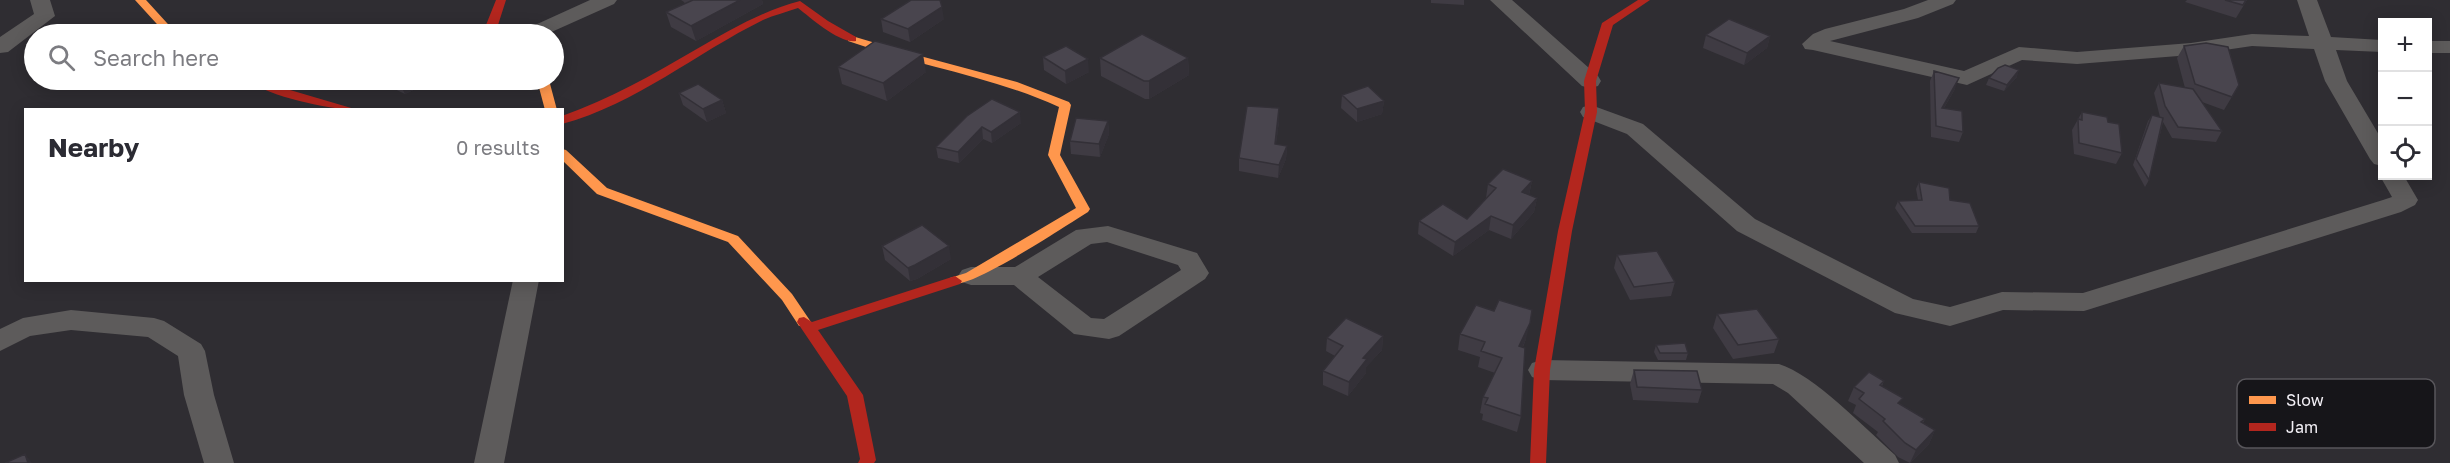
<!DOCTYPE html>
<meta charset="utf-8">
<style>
:root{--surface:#fff;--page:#f7f7f7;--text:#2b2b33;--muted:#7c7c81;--line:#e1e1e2}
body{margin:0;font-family:"Golos Text",sans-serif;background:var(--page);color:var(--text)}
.controls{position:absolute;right:18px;top:18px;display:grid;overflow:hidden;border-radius:0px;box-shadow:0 3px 15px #0003}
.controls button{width:54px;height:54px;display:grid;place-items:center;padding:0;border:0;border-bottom:2px solid var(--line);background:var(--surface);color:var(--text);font:30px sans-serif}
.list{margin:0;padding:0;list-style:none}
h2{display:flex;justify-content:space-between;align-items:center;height:78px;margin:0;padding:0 24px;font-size:26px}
h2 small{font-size:20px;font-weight:400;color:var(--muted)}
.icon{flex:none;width:33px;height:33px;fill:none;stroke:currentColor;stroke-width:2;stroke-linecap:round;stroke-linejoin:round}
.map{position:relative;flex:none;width:2450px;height:463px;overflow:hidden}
.search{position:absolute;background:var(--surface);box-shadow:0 3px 15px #0003;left:24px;top:24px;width:540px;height:66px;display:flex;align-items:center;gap:15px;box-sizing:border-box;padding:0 21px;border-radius:33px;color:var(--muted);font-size:22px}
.panel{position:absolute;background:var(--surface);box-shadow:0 3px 15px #0003;left:24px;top:108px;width:540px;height:174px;border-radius:0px}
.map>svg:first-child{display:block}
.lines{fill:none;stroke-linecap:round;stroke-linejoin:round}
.street{fill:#5d5b5b;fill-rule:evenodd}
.slow{fill:#ff974d;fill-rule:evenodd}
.jam{fill:#b3261e;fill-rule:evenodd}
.wall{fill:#3f3b43}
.shaded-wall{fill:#333037}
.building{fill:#49454e;stroke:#333037;stroke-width:1.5}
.key{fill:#161519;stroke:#58565b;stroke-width:1.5}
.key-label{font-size:16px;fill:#f2eff5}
</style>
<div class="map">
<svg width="2450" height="463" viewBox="0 0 2450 463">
<rect width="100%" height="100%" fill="#2f2d32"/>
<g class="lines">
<path class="street" d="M30,0H50L55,16L8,52L0,53V37L34,14Z
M590,0H617L614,4L547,34H520L524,30Z
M1490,0H1512L1598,76L1601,81L1598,86L1590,88L1582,86Z
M1928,0H1956L1953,4L1918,18L1830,41L1964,71L2019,47L2077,52L2191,43L2252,34L2309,36L2297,0H2317L2331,37L2382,40V52L2336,50L2347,81L2382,140V166L2374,164L2370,159L2325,81L2314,49L2252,46L2191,55L2077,64L2022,60L1967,85L1813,50L1805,49L1802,44L1813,34L1825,29L1904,9Z
M2428,41H2450V53H2428Z
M1591,105L1643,124L1755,219L1913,299L1950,307L2002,292L2083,293L2383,200L2392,197L2380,176L2382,172V176H2404L2418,200L2415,205L2401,212L2084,311L2003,310L1950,326L1895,313L1737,231L1627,134L1583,117L1580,112L1583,107Z
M1108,226L1197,253L1209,273L1205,279L1119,336L1109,339L1074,334L1014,285H971L962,282L958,276L962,270L971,267H1015L1076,230ZM1107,242L1178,265L1181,270L1104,319L1091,318L1038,277L1091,244Z
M513,280H539L504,463H474Z
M71,310L154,318L164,321L201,344L205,351L214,395L234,463H204L184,395L178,356L148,337L71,330L30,336L0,351V329L23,318Z
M1542,360L1779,364C1813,374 1866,429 1895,455L1899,463H1864L1788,393L1773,384L1542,380L1532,377L1528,370L1532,363Z"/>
<path class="slow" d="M135,0H146L177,34H166Z
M852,36L909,53L1017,82L1069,102L1071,105L1060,155L1090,209L1088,212C1065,226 970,290 950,284L948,281L950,278L966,273L1076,208L1048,155L1059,107C991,76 918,66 848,41V37Z
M537,80H549L557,110H545Z
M562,149L566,150L607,188L738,236L792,294L811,322L809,326H799L782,300L728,242L597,194L562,160Z"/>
<path class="jam" d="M496,0H506L498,25L505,34H494L486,25Z
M1638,0H1650L1613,25L1596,81L1597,112L1572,231L1550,370L1546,463H1530L1534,370L1558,231L1585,112L1584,81L1602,23Z
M800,1L828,21L856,37V41C840,44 811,18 798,8C787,12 774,15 763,20C696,53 636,104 562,124V116C610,99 652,75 695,50C730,30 762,11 800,1Z
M248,80H263L290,90L358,110C332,110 267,97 248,80Z
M955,276L962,281L960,284L818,330L863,395L876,460L874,463H858L860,459L847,396L797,322L799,318L804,317L812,322Z"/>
</g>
<path class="wall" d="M681,0H762L763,4L696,41L671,27L666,12L685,4L684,2Z
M1431,0H1464V5L1431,3Z
M2187,0H2247L2236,18L2185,2Z
M881,19H944L910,42L883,32Z
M1706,35L1770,36L1767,48L1744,65L1703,48Z
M2184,46L2239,85L2224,110L2202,102L2222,131L2216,142L2172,138L2163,122L2149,180L2145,187L2133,165L2148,121L2152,115L2160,117L2154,93L2159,83L2185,88L2177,58Z
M1043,57L1089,72L1066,84L1044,70Z
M1100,58H1188L1189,75L1149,99H1145L1101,76Z
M838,67L926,72L887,101L842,84Z
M1934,71L1955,89L1944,108L1963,132L1959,142L1931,137L1930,81Z
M2017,77L2004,91L1986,85L1989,78Z
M376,80H434L405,94Z
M679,93L722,100L726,113L707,122L683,105Z
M1342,95L1384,101L1382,114L1357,122L1341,108Z
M2082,112L2108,122L2122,153L2116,164L2074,154L2072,130Z
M967,116L1021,123L992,143L983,139L959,163L938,158L936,147Z
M1108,121L1109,134L1100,157L1071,154L1070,141Z
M1279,121L1276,144L1287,146L1286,159L1278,178L1239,171V158Z
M1532,181L1529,195L1537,198L1534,212L1511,239L1489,230L1453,256L1418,234L1419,221L1467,219L1487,198H1486L1488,184Z
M1919,182L1950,200L1979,226L1976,233H1912L1895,208L1898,201L1918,200L1916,189Z
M882,246L951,259L917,279L910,281L885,260Z
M1617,255L1675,282L1671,296L1630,300L1614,268Z
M1717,314L1779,339L1774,353L1733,359L1713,328Z
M1460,334L1526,339L1523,347L1521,416L1517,432L1482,420L1483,414L1480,413L1483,397L1495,373L1478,367L1480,357L1458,350Z
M1383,336L1382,350L1366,367V373L1348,396L1323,385V371L1335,356L1326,351L1327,338Z
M1656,345L1688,353L1686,360H1658L1654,352Z
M1634,370L1702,390L1698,403L1633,400L1630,384Z
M1884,381L1882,386L1900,404L1925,419L1923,423L1935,430L1929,444L1910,463L1898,457L1876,435L1878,432L1853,413L1856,405L1848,401L1854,387Z"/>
<path class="shaded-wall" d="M740,0H762L763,4L696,41L691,26Z
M942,7L944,19L910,42L908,29Z
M1770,36L1767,48L1744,65L1747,53Z
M923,54L926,72L887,101L883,83Z
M1188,58L1189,75L1149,99V81Z
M1088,59L1089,72L1066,84L1065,71Z
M2019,70L2017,77L2004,91L2007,85Z
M1959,78L1955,89L1938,118L1942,108Z
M404,80H434L405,94L399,82Z
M722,100L726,113L707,122L703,109Z
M1384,101L1382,114L1357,122V109Z
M1279,108V121L1274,157L1275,144Z
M1020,112L1021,123L992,143L991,132Z
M1108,121L1109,134L1100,157L1099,144Z
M982,127L983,139L959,163L958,152Z
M1287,146L1286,159L1278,178L1279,165Z
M1532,181L1529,194L1519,205L1522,192Z
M1537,198L1534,212L1511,239L1513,225Z
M1491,216L1489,230L1453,256L1455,242Z
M949,246L951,259L917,279L910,281L908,268Z
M1530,323L1526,339L1516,362L1519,346Z
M1383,336L1382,350L1366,367V373L1348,396L1349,382L1363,358Z
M1935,430L1929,444L1910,463L1916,450Z
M25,454L32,463H28Z"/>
<path class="building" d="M693,0H692H740L691,26L666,12Z
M911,0H940L942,7L908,29L881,19Z
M2225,0H2246L2243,5Z
M1729,19L1770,36L1747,53L1706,35Z
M1142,34L1188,58L1149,81H1144L1100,58Z
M875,41L923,54L883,83L838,67Z
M2206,43L2228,47L2239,85L2232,97L2195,84L2184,46Z
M1066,46L1088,59L1065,71L1043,57Z
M2005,65L2019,70L2007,85L1989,78L1998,68Z
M1934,71L1959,78L1942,108L1962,111L1963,132L1936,126Z
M2159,83L2193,89L2222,131L2178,127L2165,106Z
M698,84L722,100L703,109L679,93Z
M1368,86L1384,101L1357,109L1342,95Z
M992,99L1020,112L991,132L982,127L958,152L936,147L967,116Z
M1247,106L1279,108L1275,144L1287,146L1279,165L1239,158Z
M2082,112L2107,117L2108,122L2119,124L2122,153L2079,143L2078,119L2082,120Z
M2152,115L2163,118L2149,180L2136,159Z
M1076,118L1108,121L1099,144L1070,141Z
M1503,169L1532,181L1522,192L1537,198L1513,225L1491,216L1455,242L1419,221L1443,204L1467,219L1496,188L1488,184Z
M1919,182L1949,188L1950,200L1970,203L1979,226H1915L1898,201L1922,200Z
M922,225L949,246L915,265L908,268L882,246Z
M1657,251L1675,282L1634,287L1617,255Z
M1499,300L1532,310L1530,323L1519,346L1525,348L1521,416L1485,404L1488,398L1483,397L1502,358L1481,351L1485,342L1460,334L1476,305L1494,311Z
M1757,309L1779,339L1738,345L1717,314Z
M1346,318L1383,336L1363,358L1367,359L1349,382L1323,371L1343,346L1327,338Z
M1685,343L1688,353H1660L1656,345Z
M1634,370L1697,371L1702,390L1637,387Z
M1869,372L1884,381L1880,385L1903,398L1898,403L1925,419L1921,422L1935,430L1916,450L1905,443L1883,421L1885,419L1859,399L1864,393L1854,387Z
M25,454L28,463H5Z"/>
<rect x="2237" y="379" width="198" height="69" rx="9" class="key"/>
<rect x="2249" y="396" width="27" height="8" fill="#ff974d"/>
<rect x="2249" y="423" width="27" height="8" fill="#b3261e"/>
<g class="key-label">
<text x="2286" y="406">Slow</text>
<text x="2286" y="433">Jam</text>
</g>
</svg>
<div class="controls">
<button>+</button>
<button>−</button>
<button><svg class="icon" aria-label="locate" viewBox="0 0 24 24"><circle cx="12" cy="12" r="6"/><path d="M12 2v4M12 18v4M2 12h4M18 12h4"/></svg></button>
</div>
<div class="search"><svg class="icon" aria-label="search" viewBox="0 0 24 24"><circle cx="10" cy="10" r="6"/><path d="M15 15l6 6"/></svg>Search here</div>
<section class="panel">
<h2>Nearby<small>0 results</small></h2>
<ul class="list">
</ul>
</section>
</div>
